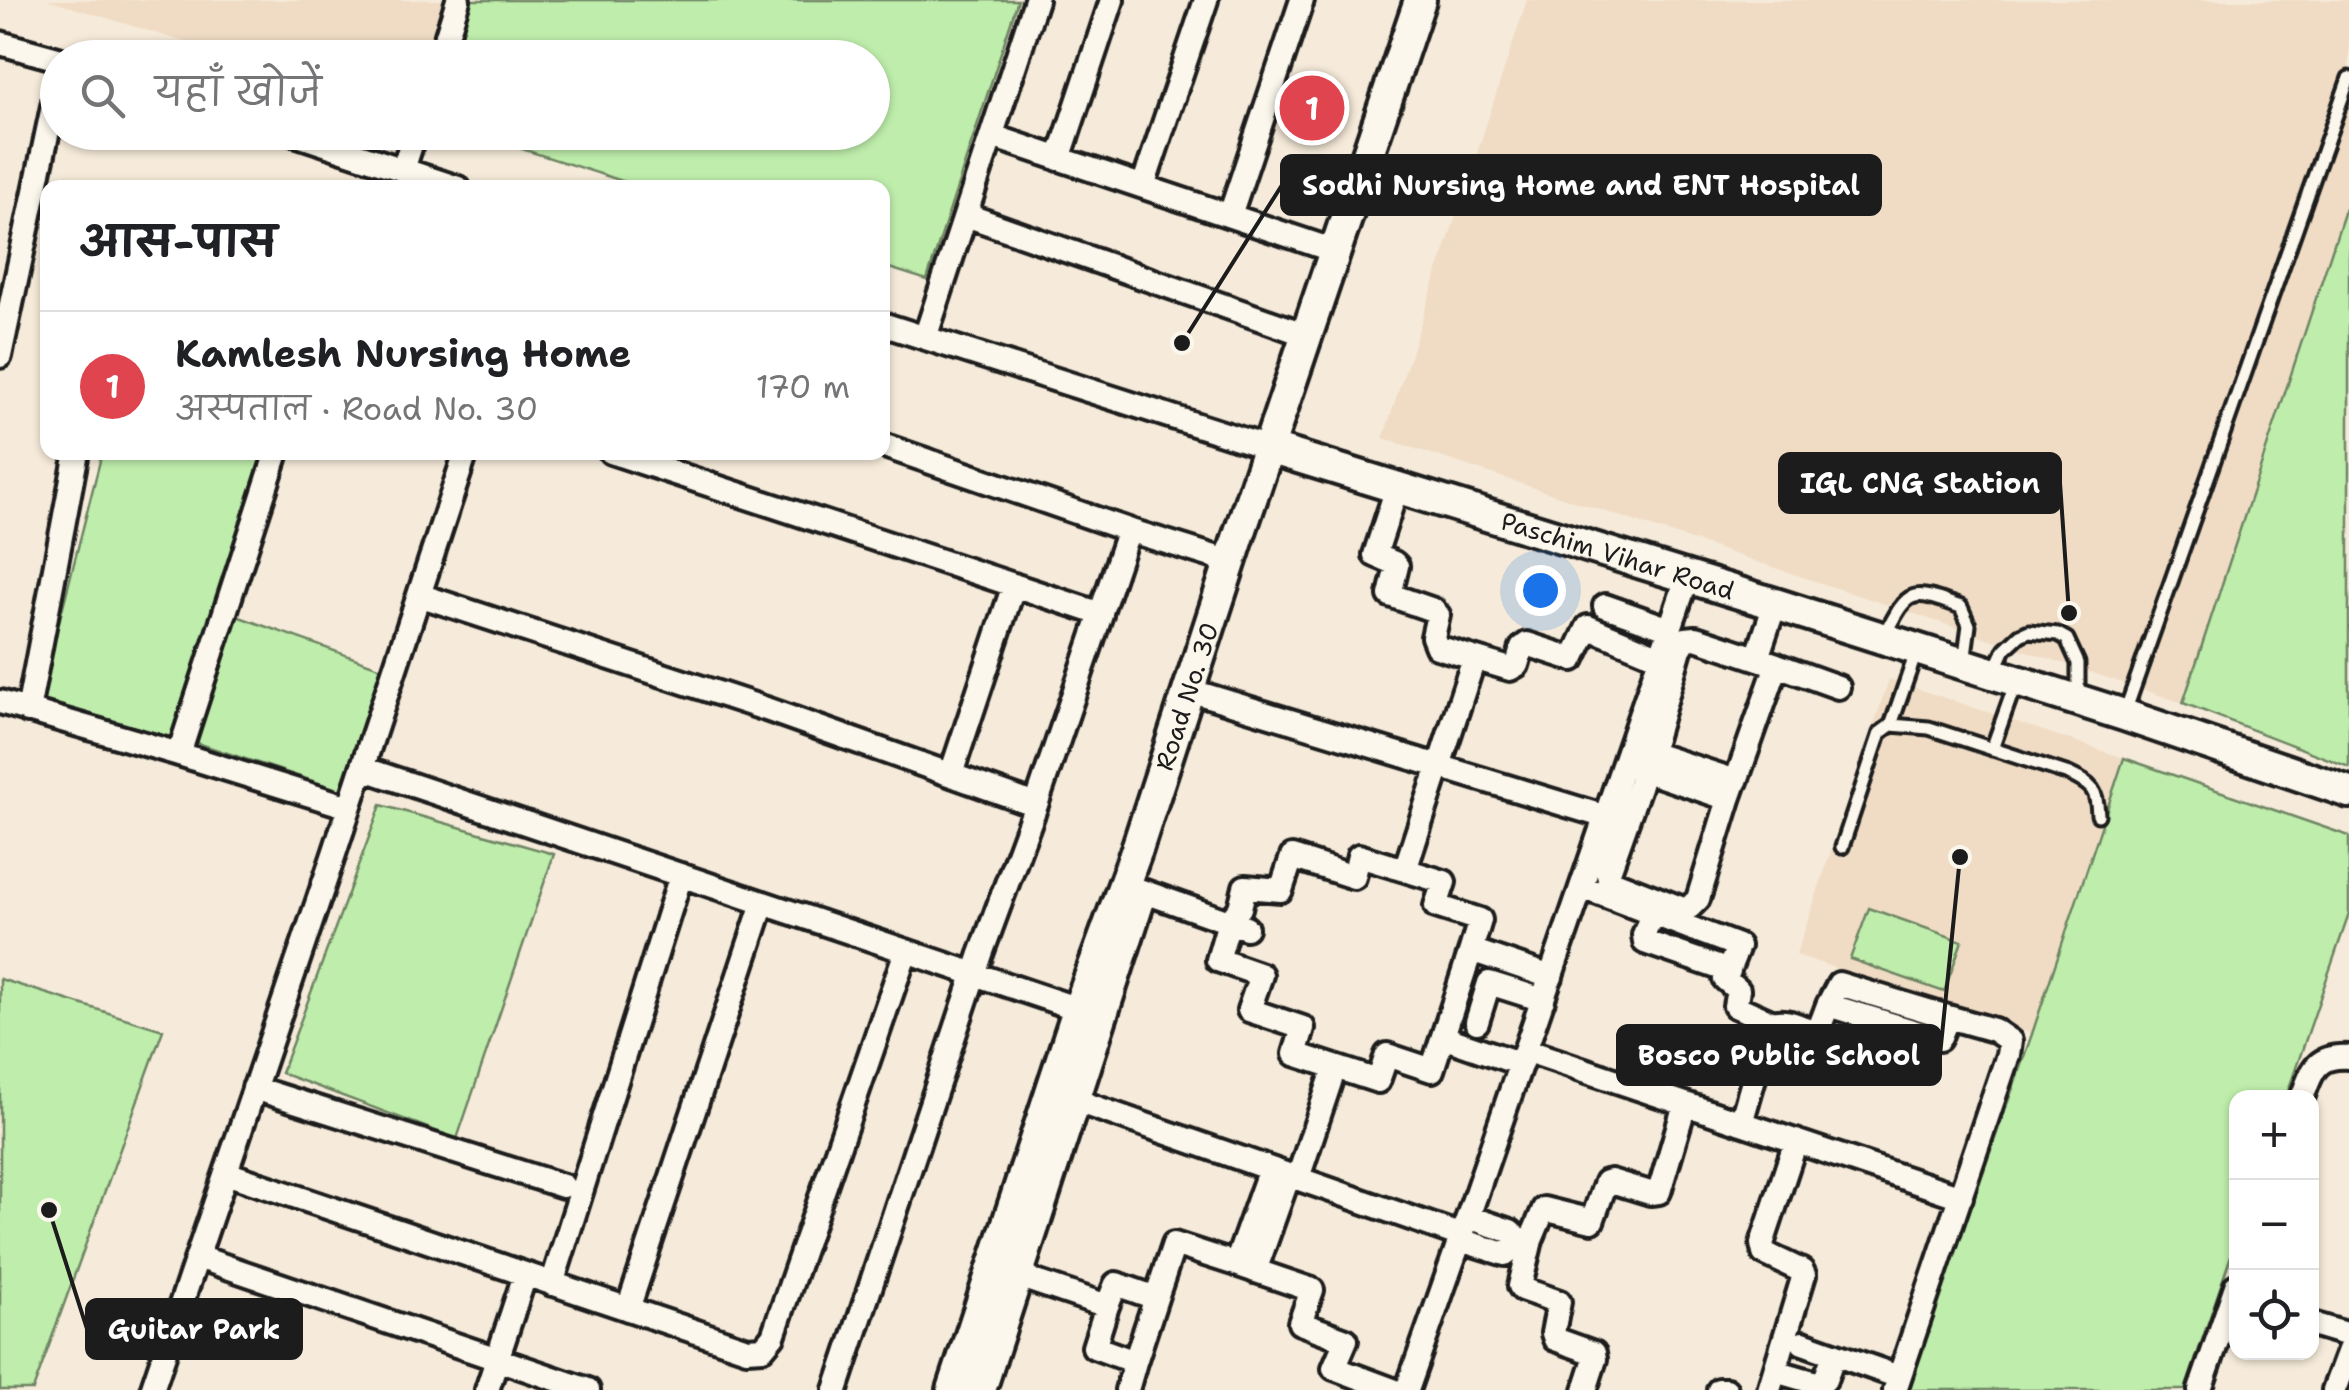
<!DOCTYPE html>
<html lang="hi">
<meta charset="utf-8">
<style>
:root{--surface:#fff;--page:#f6f6f6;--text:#202124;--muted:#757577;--line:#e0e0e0;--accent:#1c1c1c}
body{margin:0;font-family:"Shantell Sans","Playpen Sans Deva",sans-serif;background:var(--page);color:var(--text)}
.controls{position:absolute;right:30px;bottom:30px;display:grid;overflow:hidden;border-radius:20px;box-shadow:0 2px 8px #0004}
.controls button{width:90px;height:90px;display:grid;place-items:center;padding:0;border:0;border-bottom:2px solid var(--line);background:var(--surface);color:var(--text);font:50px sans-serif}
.you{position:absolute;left:1540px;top:590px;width:35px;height:35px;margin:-25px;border:8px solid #fff;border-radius:50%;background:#1a73e8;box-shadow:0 0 0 15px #1a73e833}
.badge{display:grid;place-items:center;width:65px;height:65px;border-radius:50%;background:var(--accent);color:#fff;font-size:32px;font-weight:700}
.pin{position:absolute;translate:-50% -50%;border:5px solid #fff;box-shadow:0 2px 10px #0006}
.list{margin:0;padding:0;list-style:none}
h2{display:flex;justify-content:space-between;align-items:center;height:130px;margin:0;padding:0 40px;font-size:42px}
h2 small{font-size:32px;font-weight:400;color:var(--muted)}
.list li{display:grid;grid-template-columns:65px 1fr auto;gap:30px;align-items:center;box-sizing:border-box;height:150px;padding:0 40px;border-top:2px solid var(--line)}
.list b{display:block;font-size:38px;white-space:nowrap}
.list p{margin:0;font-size:32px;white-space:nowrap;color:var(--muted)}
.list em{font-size:32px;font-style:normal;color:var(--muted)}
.icon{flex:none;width:55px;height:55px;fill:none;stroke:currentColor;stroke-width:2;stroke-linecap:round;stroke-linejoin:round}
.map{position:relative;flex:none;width:2349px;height:1390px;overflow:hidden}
.search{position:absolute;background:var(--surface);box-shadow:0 2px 8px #0004;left:40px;top:40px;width:850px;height:110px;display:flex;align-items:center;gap:25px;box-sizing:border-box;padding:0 35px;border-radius:55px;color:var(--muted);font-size:38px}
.panel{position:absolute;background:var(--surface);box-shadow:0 2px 8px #0004;left:40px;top:180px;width:850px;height:280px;border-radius:20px}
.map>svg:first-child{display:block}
.built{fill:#f0dcc5}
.green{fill:#bfeeac;stroke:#6e8564;stroke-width:2.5}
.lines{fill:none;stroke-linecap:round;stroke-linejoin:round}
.lane-casing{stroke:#1c1c1c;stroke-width:19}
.street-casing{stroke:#1c1c1c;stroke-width:30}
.secondary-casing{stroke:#1c1c1c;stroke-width:38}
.lane{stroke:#fbf7ec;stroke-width:11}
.street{stroke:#fbf7ec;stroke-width:22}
.secondary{stroke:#fbf7ec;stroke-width:30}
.labels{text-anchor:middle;stroke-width:10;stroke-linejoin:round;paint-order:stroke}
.street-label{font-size:25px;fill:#1c1c1c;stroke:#fbf7ec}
.leader{fill:none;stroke:#1c1c1c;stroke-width:4}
.callout-dot{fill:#1c1c1c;stroke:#fbf7ec;stroke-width:4}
.callout{fill:#1c1c1c;stroke:#1c1c1c;stroke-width:4}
.callout-label{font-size:28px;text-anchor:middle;font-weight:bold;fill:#fff}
</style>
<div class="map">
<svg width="2349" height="1390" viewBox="0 0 2349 1390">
<rect width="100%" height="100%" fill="#f6ebda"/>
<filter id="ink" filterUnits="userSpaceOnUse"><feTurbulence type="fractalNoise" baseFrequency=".01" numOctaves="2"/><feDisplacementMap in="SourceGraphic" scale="20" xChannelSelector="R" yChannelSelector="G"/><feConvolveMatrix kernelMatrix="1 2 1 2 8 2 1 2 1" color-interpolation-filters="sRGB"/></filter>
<g filter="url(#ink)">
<path class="built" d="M48,0H456L439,58L233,57Z
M1527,0H2349V198L2183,703L1383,438Z
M1889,679L2124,758L2032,1034L1796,955Z"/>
<path class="green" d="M456,0H1018L927,280L883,266L882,188L641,187L472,133L872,132V58H439Z
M2349,198V767L2183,703Z
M102,453H262L173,738L39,701Z
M234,615L382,668L340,790L197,743Z
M2124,758L2349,836V914L2286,1097L2236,1098V1241L2185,1390H1906L2032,1034Z
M381,805L554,854L457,1139L281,1073Z
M1869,908L1962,941L1944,992L1850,959Z
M0,979L163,1030L33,1390H0Z"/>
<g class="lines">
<g class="lane-casing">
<path id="lane" d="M1883,638C1909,589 1908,588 1961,607L1969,625L1964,662
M1994,673L2005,649L2020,635L2029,631L2058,634L2067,639L2078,663V700
M2124,715L2349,78
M1891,725L1916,653
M1992,749L2016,682
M1842,847L1880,733L1891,725L1929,728L2069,774C2092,785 2097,789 2098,815"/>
</g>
<g class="street-casing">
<path id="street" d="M0,43L58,59
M440,58L458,0
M289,132L458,188
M992,136L1335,251
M1059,159L1112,0
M403,170L415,132
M1143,186L1206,0
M966,215L1307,335
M1230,215L1302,0
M882,324L1269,448
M925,338L1036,0
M0,356L58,83
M882,445L1131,531
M611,452L1101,614L1036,805L981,954L836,1390
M1397,488L1375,555L1394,563L1397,566L1390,595L1433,610L1438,615L1433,637L1437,647L1510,669L1517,665L1522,648L1527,644L1573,659L1588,627L1660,657
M419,595L766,709L1036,805
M1605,606L1670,629
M1101,612L1126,538L1131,531L1231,562
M1757,658L1775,604
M1777,665L1838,687
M1205,695L1606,817
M0,702L179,754L349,807
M28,711L77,452
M1646,751L1650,753L1736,781L1777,665L1696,638L1686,639L1680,649L1650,753
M179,754L277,452
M1632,766L1729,799L1734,785
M362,768L1093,1014
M1645,770L1608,874L1609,880L1683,909L1690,907L1698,899L1729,799
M951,774L1014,585
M1405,870L1474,659
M1582,887L1738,946L1725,979L1738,990L1735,1006L1773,1023C1786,1018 1801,1028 1814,1031L1819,1029L1828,1005L1939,1039L1948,1017L1994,1030L2010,1041L2008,1055L1895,1390
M1142,891L1246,928
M1652,913L1644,935L1645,942L1729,971
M1471,950L1480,920L1436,906L1444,882L1359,856L1354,877L1292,857L1281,890L1245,887L1240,908L1229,922L1218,960L1261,975L1249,1010L1303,1028L1295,1054L1378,1081L1387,1055L1432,1070L1471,950L1551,977
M1828,1005L1839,984L1948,1017
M1477,1022L1489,983L1543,1000
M1443,1037L1521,1064
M1525,1050L1961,1197
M254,1088L563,1186
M2302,1098C2312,1070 2316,1055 2349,1057
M1074,1100L1462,1236
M1741,1123L1767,1033L1773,1023
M1270,1169L1236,1264L1312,1290L1300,1323L1346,1340L1334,1368L1393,1390
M226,1173L747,1349L763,1348L773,1336L906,951
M1298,1178L1335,1067
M1460,1240L1505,1254L1515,1245L1516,1236L1510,1231L1468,1217
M198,1257L588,1390
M1255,1271L1289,1175
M1018,1276L1107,1306L1094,1347L1135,1362L1127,1390
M552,1284L681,875
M1156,1298L1174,1244L1236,1264
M1107,1306L1116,1284L1156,1298L1135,1362
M628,1309L763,903
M2312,1324L2349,1335
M1803,1343L1899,1377
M1775,1371L1820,1384L1825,1380L1834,1354
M152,1390L333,857L466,452
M487,1390L525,1275
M1407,1390L1468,1217L1688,576
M1585,1390L1595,1359L1594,1353L1555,1339L1553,1333L1559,1302L1522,1289L1520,1286L1531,1240L1544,1209L1592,1221L1606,1182L1611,1181L1650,1193L1659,1192L1685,1104
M1719,1390H1726
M1769,1390L1804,1275L1802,1271L1764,1253L1762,1244L1796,1141
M2200,1390L2236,1286
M2334,1390L2349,1350"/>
</g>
<g class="secondary-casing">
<g id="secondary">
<path id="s1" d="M1269,448L1775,604L2124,715L2349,792"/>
<path id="s2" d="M953,1390L1078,1010L1136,852L1240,532L1420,0"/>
<path d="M980,1390L1138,903"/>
</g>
</g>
<use href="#lane" class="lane"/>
<use href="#street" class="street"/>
<use href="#secondary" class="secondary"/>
</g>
</g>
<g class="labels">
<g class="street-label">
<text dy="9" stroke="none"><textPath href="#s1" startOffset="365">Paschim Vihar Road</textPath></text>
<text dy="9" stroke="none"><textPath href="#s2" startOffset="732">Road No. 30</textPath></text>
</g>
</g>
<path class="leader" d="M1182 343L1282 185M2069 613L2060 483M1960 857L1940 1055M49 1210L87 1329"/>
<g class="callout-dot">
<circle cx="1182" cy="343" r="10"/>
<circle cx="2069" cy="613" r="10"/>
<circle cx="1960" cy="857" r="10"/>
<circle cx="49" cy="1210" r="10"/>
</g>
<g class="callout">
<rect x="1282" y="156" width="598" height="58" rx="10"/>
<rect x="1780" y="454" width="280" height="58" rx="10"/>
<rect x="1618" y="1026" width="322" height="58" rx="10"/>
<rect x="87" y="1300" width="214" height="58" rx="10"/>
</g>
<g class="callout-label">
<text x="1581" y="195">Sodhi Nursing Home and ENT Hospital</text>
<text x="1920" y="493">IGL CNG Station</text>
<text x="1779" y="1065">Bosco Public School</text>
<text x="194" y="1339">Guitar Park</text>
</g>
</svg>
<div class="controls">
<button>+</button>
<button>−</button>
<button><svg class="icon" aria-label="locate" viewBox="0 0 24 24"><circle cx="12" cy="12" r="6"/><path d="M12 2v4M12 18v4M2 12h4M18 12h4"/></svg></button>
</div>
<div class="you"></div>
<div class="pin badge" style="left:1312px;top:108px;background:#e0444e">1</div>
<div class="search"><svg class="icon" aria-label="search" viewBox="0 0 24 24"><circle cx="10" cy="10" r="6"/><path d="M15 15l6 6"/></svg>यहाँ खोजें</div>
<section class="panel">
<h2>आस-पास<small></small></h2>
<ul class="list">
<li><span class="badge" style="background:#e0444e">1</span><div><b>Kamlesh Nursing Home</b><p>अस्पताल · Road No. 30</p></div><em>170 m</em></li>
</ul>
</section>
</div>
